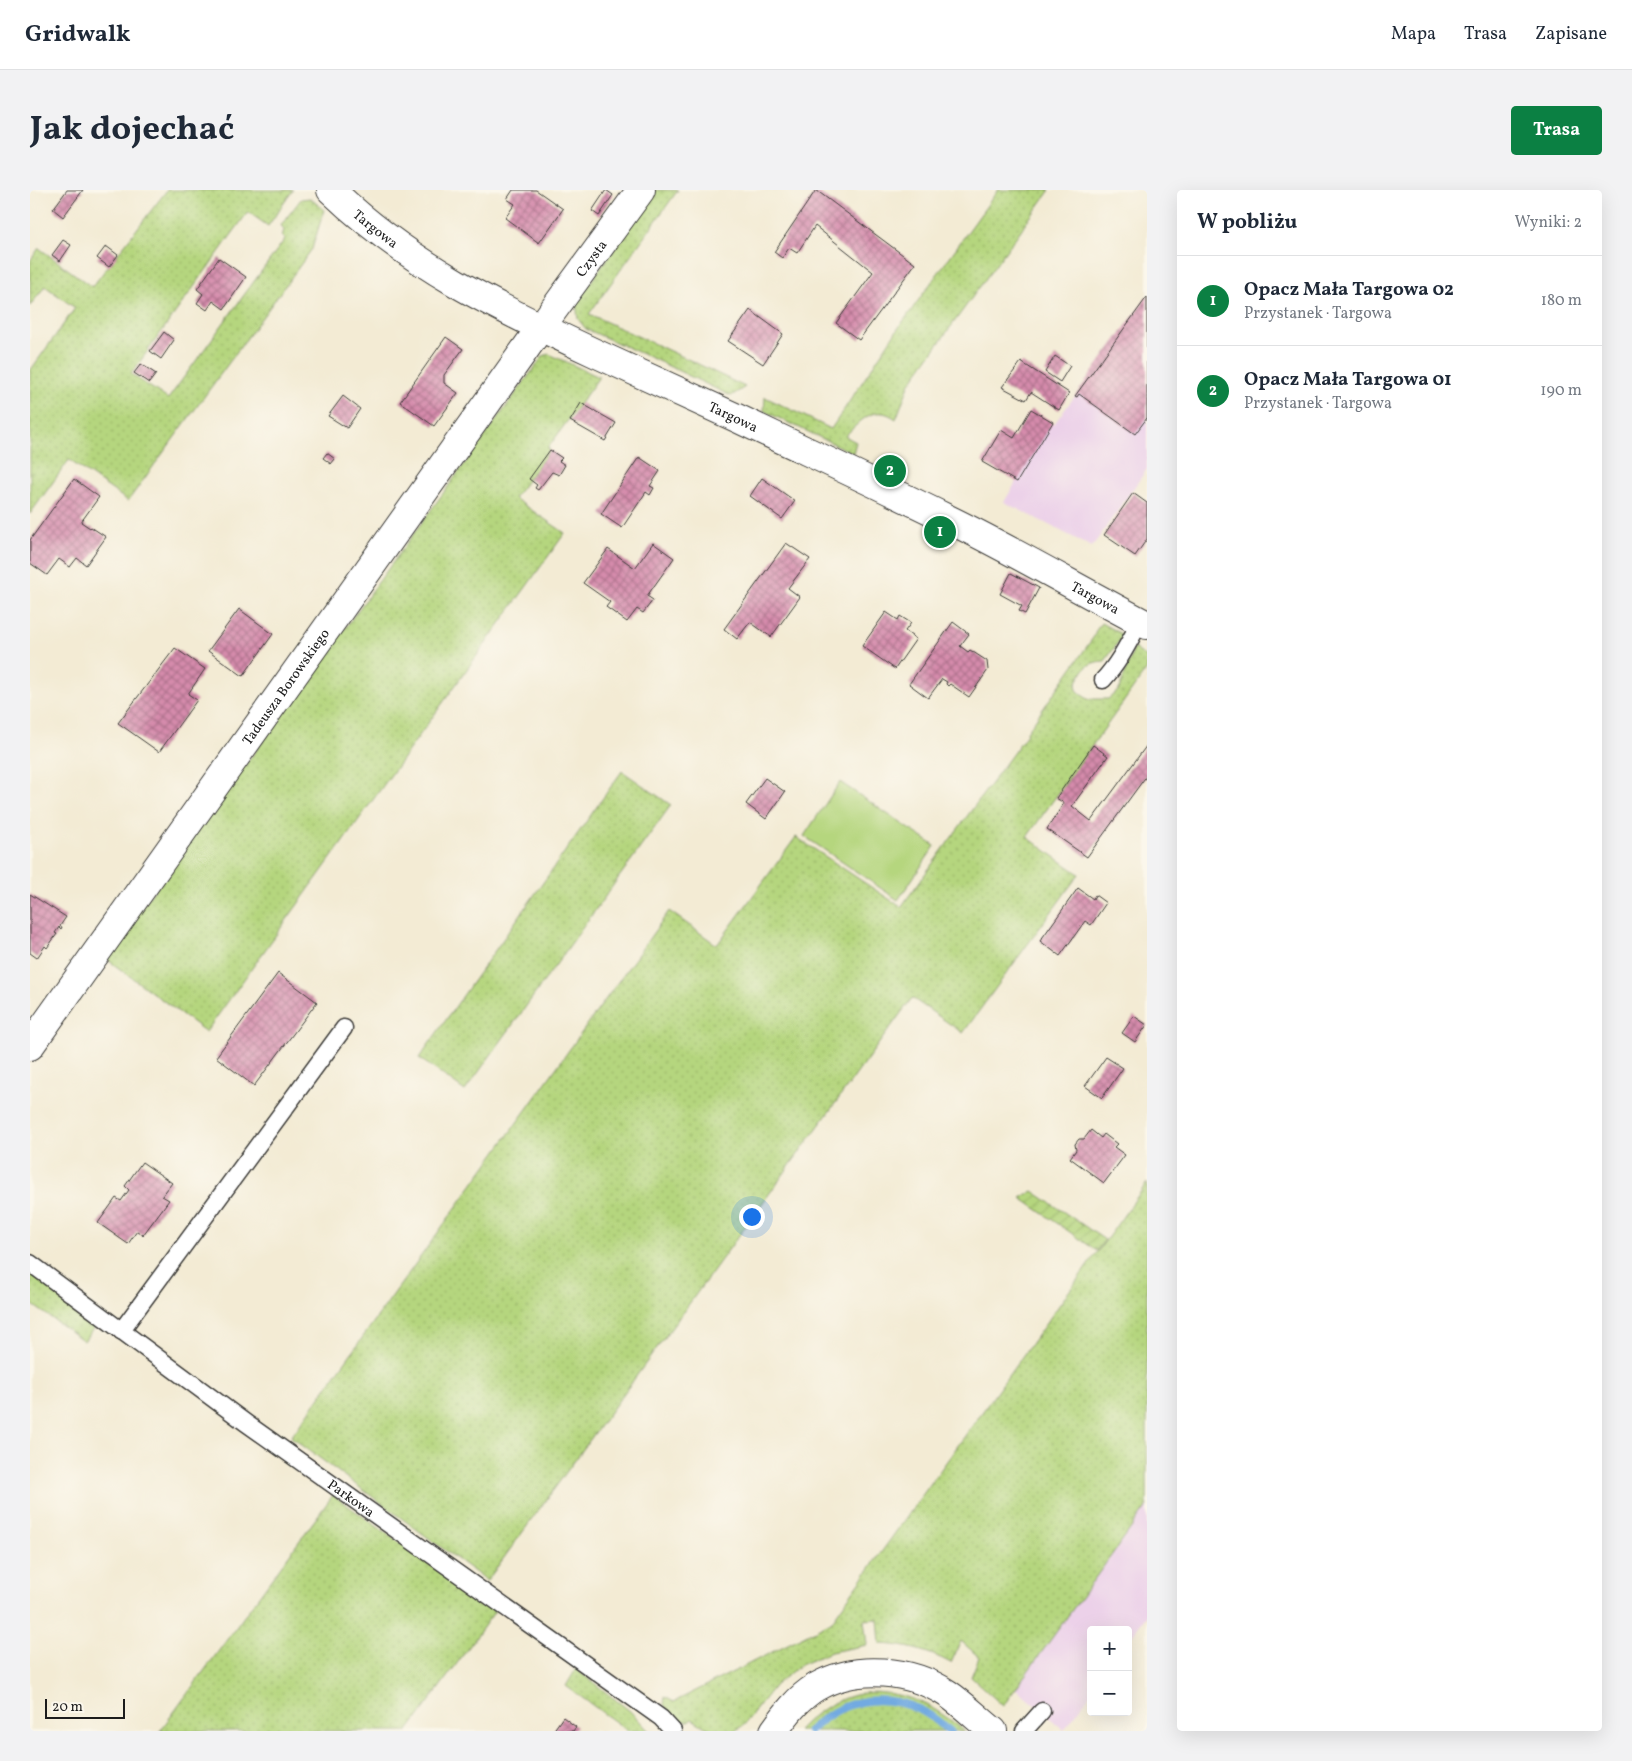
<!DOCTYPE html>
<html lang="pl">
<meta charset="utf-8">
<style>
:root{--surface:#fff;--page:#f2f2f3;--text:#1f2937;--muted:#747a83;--line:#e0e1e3;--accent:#0b8043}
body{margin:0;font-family:Vollkorn,serif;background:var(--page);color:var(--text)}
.controls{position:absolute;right:15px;bottom:15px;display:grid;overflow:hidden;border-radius:5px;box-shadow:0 5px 20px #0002}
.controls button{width:45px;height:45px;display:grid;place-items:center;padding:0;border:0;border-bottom:1px solid var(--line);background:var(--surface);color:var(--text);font:25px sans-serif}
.scale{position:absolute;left:15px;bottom:12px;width:80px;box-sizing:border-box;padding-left:5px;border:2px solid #1c1c1c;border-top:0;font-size:14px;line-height:18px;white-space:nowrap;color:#1c1c1c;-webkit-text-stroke:4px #fbf7ec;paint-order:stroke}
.you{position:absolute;left:721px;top:1026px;width:18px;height:18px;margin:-12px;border:4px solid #fff;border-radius:50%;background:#1a73e8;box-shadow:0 0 0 8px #1a73e833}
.badge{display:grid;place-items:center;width:32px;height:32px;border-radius:50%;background:var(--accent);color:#fff;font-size:16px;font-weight:700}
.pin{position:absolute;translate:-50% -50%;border:2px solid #fff;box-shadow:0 1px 5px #0006}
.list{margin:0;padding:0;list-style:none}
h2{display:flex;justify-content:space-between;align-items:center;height:65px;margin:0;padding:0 20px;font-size:21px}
h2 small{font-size:16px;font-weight:400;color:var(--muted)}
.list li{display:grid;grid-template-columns:32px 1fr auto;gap:15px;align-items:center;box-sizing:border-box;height:90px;padding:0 20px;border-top:1px solid var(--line)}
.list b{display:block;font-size:19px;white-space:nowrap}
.list p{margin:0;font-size:16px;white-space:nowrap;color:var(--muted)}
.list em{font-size:16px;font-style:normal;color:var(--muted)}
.map{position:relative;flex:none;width:1117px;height:1541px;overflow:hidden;border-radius:5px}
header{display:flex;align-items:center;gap:30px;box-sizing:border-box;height:70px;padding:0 25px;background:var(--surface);border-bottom:1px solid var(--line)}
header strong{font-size:24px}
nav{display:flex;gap:28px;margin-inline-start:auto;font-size:18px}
.intro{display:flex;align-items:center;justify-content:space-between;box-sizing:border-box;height:120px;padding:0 30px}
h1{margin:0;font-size:35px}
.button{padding:12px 22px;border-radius:5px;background:var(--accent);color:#fff;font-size:18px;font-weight:700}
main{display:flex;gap:30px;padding:0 30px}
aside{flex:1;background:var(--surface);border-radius:5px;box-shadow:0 5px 20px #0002}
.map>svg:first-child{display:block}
.built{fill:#ecd1e9}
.grass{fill:url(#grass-dots);stroke:#68794d}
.park{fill:#b5d67e;stroke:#68794d}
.garden{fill:url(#garden-furrows);stroke:#68794d}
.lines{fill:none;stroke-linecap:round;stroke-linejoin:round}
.stream{stroke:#72aae1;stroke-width:8}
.building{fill:url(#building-cross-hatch)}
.lane-casing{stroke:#3c3b38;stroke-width:19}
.street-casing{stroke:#3c3b38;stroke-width:30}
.secondary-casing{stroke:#3c3b38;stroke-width:30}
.lane{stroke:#fff;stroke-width:16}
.street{stroke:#fff;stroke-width:28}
.secondary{stroke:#fff;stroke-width:28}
.labels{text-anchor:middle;stroke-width:5;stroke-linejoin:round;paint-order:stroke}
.street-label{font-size:14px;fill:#1c1c1c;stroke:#fbf7ec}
</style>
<header>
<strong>Gridwalk</strong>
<nav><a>Mapa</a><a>Trasa</a><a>Zapisane</a></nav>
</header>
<div class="intro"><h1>Jak dojechać</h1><a class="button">Trasa</a></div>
<main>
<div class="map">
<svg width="1117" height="1541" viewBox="0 0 1117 1541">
<defs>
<pattern id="grass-dots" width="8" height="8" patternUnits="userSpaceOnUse" patternTransform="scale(1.25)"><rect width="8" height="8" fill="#b5d67e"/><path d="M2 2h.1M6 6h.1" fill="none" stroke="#9bb76c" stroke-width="1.8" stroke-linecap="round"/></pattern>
<pattern id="garden-furrows" width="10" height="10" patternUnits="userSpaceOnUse" patternTransform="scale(1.25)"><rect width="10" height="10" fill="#b5d67e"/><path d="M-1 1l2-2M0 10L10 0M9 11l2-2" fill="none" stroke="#9bb76c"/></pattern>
<pattern id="building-cross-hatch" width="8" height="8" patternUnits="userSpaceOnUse" patternTransform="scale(1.25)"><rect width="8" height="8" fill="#d58bac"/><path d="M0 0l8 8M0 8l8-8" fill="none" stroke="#ac718b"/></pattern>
</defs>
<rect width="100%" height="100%" fill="#fbf7ec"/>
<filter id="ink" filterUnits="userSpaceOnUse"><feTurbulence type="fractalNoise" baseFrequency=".02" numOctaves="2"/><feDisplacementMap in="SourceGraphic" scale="10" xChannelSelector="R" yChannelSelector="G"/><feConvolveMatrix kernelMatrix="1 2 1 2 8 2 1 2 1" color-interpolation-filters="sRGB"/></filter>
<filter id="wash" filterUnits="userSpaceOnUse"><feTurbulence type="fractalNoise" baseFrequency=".0096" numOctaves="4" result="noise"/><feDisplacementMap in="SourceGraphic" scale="20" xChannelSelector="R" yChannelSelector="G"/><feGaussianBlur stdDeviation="1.12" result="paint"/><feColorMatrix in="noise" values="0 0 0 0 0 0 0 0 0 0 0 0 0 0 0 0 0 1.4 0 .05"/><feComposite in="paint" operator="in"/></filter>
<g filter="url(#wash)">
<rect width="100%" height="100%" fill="#f3ebd4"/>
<path class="built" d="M1117,107V279L1062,357L974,312L1022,233L1024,234L1045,206Z
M1117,1316V1425L1098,1451V1440H1061V1503L1034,1540L985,1498Z"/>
<path class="grass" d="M137,0H263L238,36L218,22L101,184L138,209L255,49L252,46L254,40L251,35L271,9L280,8L294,20L282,59L98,311L39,270L0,324V181L45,118L15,96L0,116V71L9,58L62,97Z
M626,0H648L559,124L664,172L715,197L701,206L624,169L556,139L548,129L546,113Z
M968,0H1020L880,193L866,229C844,213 831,231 815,246L826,252L823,263L734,221L735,207L801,239L867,140Z
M519,164L569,187L518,258L520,260L484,308L535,343L176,842L75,768L513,166Z
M1071,433L1093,445L1075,471C1057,472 1054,478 1046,494L1047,500L1057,509H1078L1089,500L1104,458L1117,468V479L997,647L1049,684L933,843L882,808L457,1391L261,1247L639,721L687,755L766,647L871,717L997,544L996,543L1065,445V442Z
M592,581L641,615L435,901L389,868Z
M1117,993V1316L973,1516L941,1487L949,1467L931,1451L921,1473C898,1461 875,1455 850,1454L848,1429L834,1430L837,1455L801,1462L770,1475L745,1495L714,1535L704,1541H682L662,1529L659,1531H653L637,1520L634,1515L635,1507L644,1512L801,1432Z
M0,1083L68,1132L54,1151L0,1113Z
M303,1305L465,1421L378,1541H130Z
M546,1479L600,1521L619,1541H598L536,1496Z
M844,1502C886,1505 902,1516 935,1541H767C788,1519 813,1504 844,1502Z"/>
<path class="park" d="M810,592L905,656L868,710L774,646Z"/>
<path class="garden" d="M1003,1001L1075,1050L1067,1061L991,1008Z"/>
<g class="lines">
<path class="stream" d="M780,1541C810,1510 849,1502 888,1519C900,1524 910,1533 920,1541"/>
</g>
<g id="blocks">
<path class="building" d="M37,0H53L33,27L23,19Z
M483,0H506L533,19L509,53L475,28L485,14L477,9Z
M576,0L583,5L569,26L562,21Z
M786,0L885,74L829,150L806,133L843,82L785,36L767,63L759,58L752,68L744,62Z
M33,50L41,55L30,71L22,65Z
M76,56L88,65L79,77L67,68Z
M189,68L216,87L194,119L183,111L177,120L167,113L173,104L167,99Z
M1117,107V228L1105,244L1049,204L1047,207L1045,206Z
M720,120L753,144L733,174L698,151Z
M134,142L144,150L131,169L120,161Z
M416,147L433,159L414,185V193L428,203L404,236L370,212Z
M1025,166L1040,176L1030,192L1015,182Z
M991,172L1039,203L1029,220L1001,202L996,210L972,197Z
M111,174L126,184L119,193L104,183Z
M313,206L330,219L317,238L298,226Z
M551,213L586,233L575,251L540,231Z
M1001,219L1023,232L987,292L952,272L971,240L984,248Z
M520,260L532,268L529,271L535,275L529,285L522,282L508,300L505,298L507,295L499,289Z
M297,263L305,269L301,274L293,268Z
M609,267L630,281L620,296L624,298L620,305L616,302L592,338L571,324Z
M732,288L765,311L752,329L720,306Z
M44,289L69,307L51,332L60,338L61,337L76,347L56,375L47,368L40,377L29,369L17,385L0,373V350Z
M1103,303L1117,313V349L1105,366L1074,345Z
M623,353L644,368L617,406L623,410L613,423L607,419L597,432L576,417L580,412L553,393L578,359L605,378Z
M756,353L780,369L758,398L770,407L741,447L720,432L707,449L694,439Z
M981,383L1009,398L995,424L989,421L992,416L970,404Z
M209,419L243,444L213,486L178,461Z
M856,422L868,430L870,426L881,433L875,441L886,449L865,479L832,456Z
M923,432L939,444L930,456L938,462L940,460L957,471L958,480L939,507L920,494L918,496L916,494L917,492L912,489L898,508L879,494Z
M145,458L175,479L158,504L167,510L129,562L88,533Z
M1063,555L1078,566L1042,616L1061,631L1117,555V585L1057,667L1017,639L1034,613L1026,608Z
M735,588L755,602L736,629L716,614Z
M1048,698L1063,709L1065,705L1076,713L1061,735L1055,731L1030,766L1010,751Z
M0,704L36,727L30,736L32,737L31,739L29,737L25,743L27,744L17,758L15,756L7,768L0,763Z
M248,783L287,812L224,896L186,867Z
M1104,826L1117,835L1105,852L1092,843Z
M1076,867L1093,878L1072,908L1055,896Z
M1061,940L1071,948L1074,944L1087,954L1084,957L1095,965L1074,993L1040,968L1046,960L1045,954L1049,949H1054Z
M112,972L142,993L132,1006L139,1010L113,1045L107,1041L98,1054L68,1033L86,1008L91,1011L99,1000L95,996Z
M533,1527L546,1537L543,1541H523Z"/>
</g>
</g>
<g filter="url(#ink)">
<use href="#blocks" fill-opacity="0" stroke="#3c3b38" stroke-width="1"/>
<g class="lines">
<g class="lane-casing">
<g id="lane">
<path d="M1073,490C1089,473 1099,452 1110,432"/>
<path id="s1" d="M0,1073L216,1233L631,1528L643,1541"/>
<path d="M91,1141L314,838"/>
<path d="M994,1541L1012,1521"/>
</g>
</g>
<g class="street-casing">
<g id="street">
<path id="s2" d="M0,856L511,137"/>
</g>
</g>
<g class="secondary-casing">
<g id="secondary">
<path id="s3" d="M301,0C379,75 468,118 565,163C613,185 661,207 709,229C778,262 847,294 916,328C984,361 1050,400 1117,435"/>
<path id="s4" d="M511,137L611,0"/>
<path d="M744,1541C756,1524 768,1508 786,1497C826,1474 881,1479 918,1504C934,1515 948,1529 963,1541"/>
</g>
</g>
<use href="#lane" class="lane"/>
<use href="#street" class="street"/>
<use href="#secondary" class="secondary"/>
</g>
</g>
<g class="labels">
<g class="street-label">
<text dy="5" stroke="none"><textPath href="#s3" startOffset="59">Targowa</textPath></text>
<text dy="5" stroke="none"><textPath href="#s4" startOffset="85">Czysta</textPath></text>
<text dy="5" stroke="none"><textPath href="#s3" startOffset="464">Targowa</textPath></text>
<text dy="5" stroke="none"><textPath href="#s3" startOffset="869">Targowa</textPath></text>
<text dy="5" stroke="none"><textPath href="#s2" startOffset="441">Tadeusza Borowskiego</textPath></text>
<text dy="5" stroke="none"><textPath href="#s1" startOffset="398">Parkowa</textPath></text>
</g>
</g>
</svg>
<div class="controls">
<button>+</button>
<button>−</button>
</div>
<div class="scale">20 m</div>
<div class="you"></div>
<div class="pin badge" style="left:910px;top:342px">1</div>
<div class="pin badge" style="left:860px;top:281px">2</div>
</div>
<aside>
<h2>W pobliżu<small>Wyniki: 2</small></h2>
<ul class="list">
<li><span class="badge">1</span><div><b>Opacz Mała Targowa 02</b><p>Przystanek · Targowa</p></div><em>180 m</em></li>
<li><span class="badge">2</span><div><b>Opacz Mała Targowa 01</b><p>Przystanek · Targowa</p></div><em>190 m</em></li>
</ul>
</aside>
</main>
